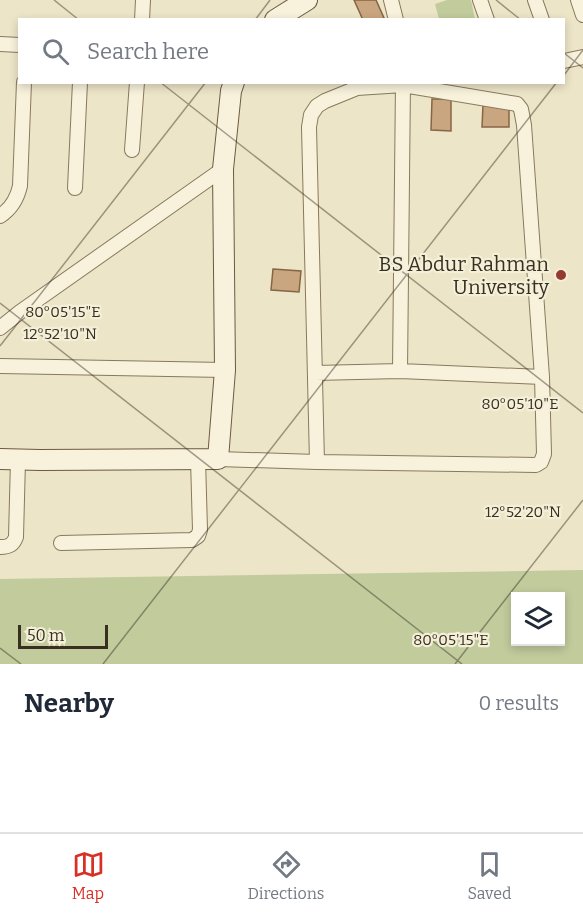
<!DOCTYPE html>
<meta charset="utf-8">
<style>
:root{--surface:#fff;--page:#f2f2f3;--text:#1f2937;--muted:#747a83;--line:#e0e1e3;--accent:#d93025}
body{margin:0;font-family:Bitter,serif;background:var(--page);color:var(--text)}
.controls{position:absolute;right:18px;bottom:18px;display:grid;overflow:hidden;border-radius:0px;box-shadow:0 3px 9px #0003}
.controls button{width:54px;height:54px;display:grid;place-items:center;padding:0;border:0;border-bottom:2px solid var(--line);background:var(--surface);color:var(--text);font:30px sans-serif}
.scale{position:absolute;left:18px;bottom:15px;width:90px;box-sizing:border-box;padding-left:6px;border:3px solid #392f21;border-top:0;font-size:16px;line-height:21px;white-space:nowrap;color:#392f21;-webkit-text-stroke:4px #f4efd8;paint-order:stroke}
.list{margin:0;padding:0;list-style:none}
h2{display:flex;justify-content:space-between;align-items:center;height:78px;margin:0;padding:0 24px;font-size:26px}
h2 small{font-size:20px;font-weight:400;color:var(--muted)}
.icon{flex:none;width:33px;height:33px;fill:none;stroke:currentColor;stroke-width:2;stroke-linecap:round;stroke-linejoin:round}
.map{position:relative;flex:none;width:583px;height:664px;overflow:hidden}
.search{position:absolute;background:var(--surface);box-shadow:0 3px 9px #0003;left:18px;right:18px;top:18px;height:66px;display:flex;align-items:center;gap:15px;box-sizing:border-box;padding:0 21px;border-radius:0px;color:var(--muted);font-size:22px}
.sheet{height:168px;background:var(--surface)}
nav{display:flex;justify-content:space-around;align-items:center;box-sizing:border-box;height:84px;border-top:2px solid var(--line);background:var(--surface);font-size:16px;color:var(--muted)}
nav a{display:grid;justify-items:center;gap:3px}
nav .on{color:var(--accent)}
.map>svg:first-child{display:block}
.green{fill:#c1cb9c;fill-rule:evenodd}
.building{fill:#c9a680;stroke:#866545;stroke-width:1.5}
.lines{fill:none;stroke-linecap:round;stroke-linejoin:round}
.street-casing{stroke:#88795e;stroke-width:16}
.secondary-casing{stroke:#6a5a41;stroke-width:22}
.street{stroke:#f8f2dc;stroke-width:14}
.secondary{stroke:#f8f2dc;stroke-width:20}
.ticks{fill:none;stroke:#392f21;stroke-width:1.5;stroke-opacity:0.45}
.poi-dot{fill:#943a31;stroke:#f4efd8;stroke-width:2}
.labels{text-anchor:middle;stroke-width:4.5;stroke-linejoin:round;paint-order:stroke}
.poi-label{font-size:20px;fill:#392f21;stroke:#f4efd8;text-anchor:end}
.ticks-label{font-size:15px;text-anchor:middle;fill:#392f21;stroke:#f4efd8;stroke-width:4.5;stroke-linejoin:round;paint-order:stroke}
</style>
<div class="map">
<svg width="583" height="664" viewBox="0 0 583 664">
<rect width="100%" height="100%" fill="#ede5c8"/>
<path class="green" d="M447,0H471L475,19H439L435,4Z
M583,570V664H0V579ZM516,596H560V642H516Z"/>
<path class="building" d="M354,0H376L384,18L380,20H363Z
M432,99H451V131L431,130Z
M483,105H509V127H482Z
M273,269L301,271L299,292L271,290Z"/>
<g class="lines">
<g class="street-casing">
<path id="street" d="M391,0L396,20
M480,0L487,20
M535,0L542,20
M578,0L583,15
M142,20L143,0
M0,44L20,45
M564,61L583,57
M132,150L137,82
M75,188L80,82
M0,216C11,209 17,199 20,186L24,82
M0,328L20,312L223,169
M0,366L225,370
M400,371L403,82
M315,373L400,371L542,377
M218,459L317,462L536,465L541,462L544,454L542,377L524,125L521,109L517,104L403,85L357,88L325,101L317,106L311,115L309,127L317,462
M61,543L192,540L198,536L200,530L198,459
M0,547C9,547 13,545 16,537L18,460"/>
</g>
<g class="secondary-casing">
<path id="secondary" d="M275,20L307,0
M0,459L40,460L218,459L225,370L223,169L231,91L234,82"/>
</g>
<use href="#street" class="street"/>
<use href="#secondary" class="secondary"/>
</g>
<path class="ticks" d="M54,0L79,20M496,0L521,20M255,20L270,0M564,53L583,68M564,75L583,50M160,82L583,413M0,303L462,664M0,346L206,82M0,648L21,664M103,664L557,82M455,664L583,500"/>
<circle class="poi-dot" cx="561" cy="275" r="6"/>
<g class="labels">
<g class="poi-label">
<text x="549" y="271">BS Abdur Rahman<tspan x="549" dy="23">University</tspan></text>
</g>
</g>
<g class="ticks-label">
<text x="63" y="317">80°05'15"E</text>
<text x="60" y="339">12°52'10"N</text>
<text x="520" y="409">80°05'10"E</text>
<text x="523" y="517">12°52'20"N</text>
<text x="451" y="645">80°05'15"E</text>
</g>
</svg>
<div class="controls">
<button><svg class="icon" aria-label="layers" viewBox="0 0 24 24"><path d="M12 4l9 5-9 5-9-5zM3 14l9 5 9-5"/></svg></button>
</div>
<div class="scale">50 m</div>
<div class="search"><svg class="icon" aria-label="search" viewBox="0 0 24 24"><circle cx="10" cy="10" r="6"/><path d="M15 15l6 6"/></svg>Search here</div>
</div>
<section class="sheet">
<h2>Nearby<small>0 results</small></h2>
<ul class="list">
</ul>
</section>
<nav>
<a class="on"><svg class="icon" aria-label="map" viewBox="0 0 24 24"><path d="M3 6l6-2 6 2 6-2v14l-6 2-6-2-6 2zM9 4v14M15 6v14"/></svg>Map</a>
<a><svg class="icon" aria-label="directions" viewBox="0 0 24 24"><path d="M12 3l9 9-9 9-9-9zM9 14v-3h6M13 9l2 2-2 2"/></svg>Directions</a>
<a><svg class="icon" aria-label="saved" viewBox="0 0 24 24"><path d="M7 4h10v16l-5-4-5 4z"/></svg>Saved</a>
</nav>
